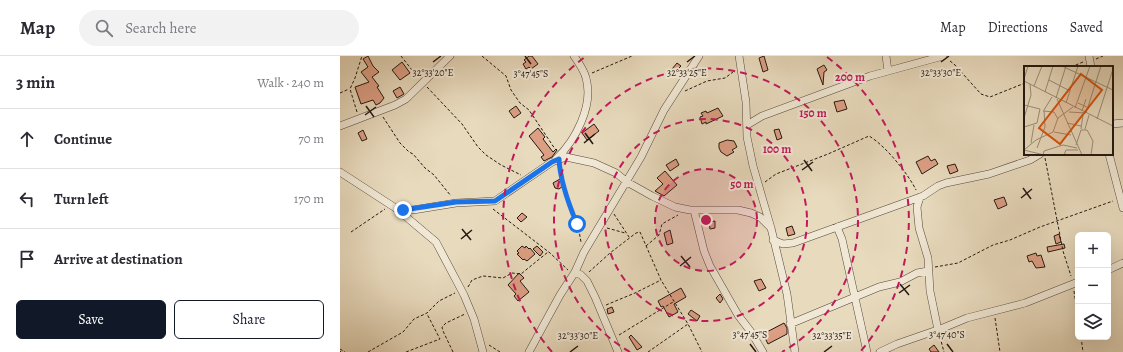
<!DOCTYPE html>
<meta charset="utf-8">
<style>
:root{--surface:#fff;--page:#f2f2f3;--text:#2b2b33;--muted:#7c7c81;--line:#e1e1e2;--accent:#111827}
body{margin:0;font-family:Alegreya,serif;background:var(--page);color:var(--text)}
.controls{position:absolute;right:12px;bottom:12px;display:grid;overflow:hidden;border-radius:6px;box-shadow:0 4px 16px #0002}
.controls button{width:36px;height:36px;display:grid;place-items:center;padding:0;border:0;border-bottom:1px solid var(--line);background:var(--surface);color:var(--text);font:20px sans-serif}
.stop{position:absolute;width:12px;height:12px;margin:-9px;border:3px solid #1a73e8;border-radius:50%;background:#fff}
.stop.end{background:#1a73e8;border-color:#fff;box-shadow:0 1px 4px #0008}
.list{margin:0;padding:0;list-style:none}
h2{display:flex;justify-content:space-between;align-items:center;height:52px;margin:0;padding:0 16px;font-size:17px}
h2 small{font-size:13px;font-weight:400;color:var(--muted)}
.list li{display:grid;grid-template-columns:26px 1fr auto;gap:12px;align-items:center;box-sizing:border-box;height:60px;padding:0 16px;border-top:1px solid var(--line)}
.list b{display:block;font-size:15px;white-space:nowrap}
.list em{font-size:13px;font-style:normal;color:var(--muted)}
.actions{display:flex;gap:8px;padding:12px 16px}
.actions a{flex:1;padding:9px 0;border:1px solid var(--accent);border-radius:6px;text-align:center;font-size:14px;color:var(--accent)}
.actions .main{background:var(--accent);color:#fff}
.icon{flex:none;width:22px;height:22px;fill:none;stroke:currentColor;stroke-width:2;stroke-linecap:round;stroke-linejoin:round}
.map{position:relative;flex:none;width:783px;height:296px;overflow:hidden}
header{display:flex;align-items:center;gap:24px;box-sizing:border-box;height:56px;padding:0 20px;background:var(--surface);border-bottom:1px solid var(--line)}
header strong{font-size:19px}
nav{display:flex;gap:22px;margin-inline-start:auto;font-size:14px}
.search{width:280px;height:36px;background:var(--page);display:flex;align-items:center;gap:10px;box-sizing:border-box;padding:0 14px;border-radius:22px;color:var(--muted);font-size:15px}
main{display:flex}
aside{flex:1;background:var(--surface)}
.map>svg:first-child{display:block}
.building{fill:#dd9f84;stroke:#241811}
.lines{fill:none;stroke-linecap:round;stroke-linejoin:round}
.minor-casing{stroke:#55483c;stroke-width:8}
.path{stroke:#241811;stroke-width:1;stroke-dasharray:3 2;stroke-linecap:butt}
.minor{stroke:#f0e7d4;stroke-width:7}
.route{stroke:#1a73e8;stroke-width:5}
.ticks{fill:none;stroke:#241811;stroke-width:1.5}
.ring{fill:none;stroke:#c2185b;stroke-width:2;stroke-dasharray:7 5}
.inset-road{fill:none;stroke:#9a8c78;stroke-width:1}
.view{fill:#d4520c;fill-opacity:0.15;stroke:#d4520c;stroke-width:2}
.inset-edge{fill:none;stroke:#241811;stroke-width:2}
.ticks-label{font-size:10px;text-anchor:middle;fill:#241811;stroke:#f0e7d4;stroke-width:4;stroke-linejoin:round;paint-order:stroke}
.centre{fill:#c2185b;stroke:#f0e7d4;stroke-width:2}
.ring-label{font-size:12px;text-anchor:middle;font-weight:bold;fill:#c2185b;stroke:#f0e7d4;stroke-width:4;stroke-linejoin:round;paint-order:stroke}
</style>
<header>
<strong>Map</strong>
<div class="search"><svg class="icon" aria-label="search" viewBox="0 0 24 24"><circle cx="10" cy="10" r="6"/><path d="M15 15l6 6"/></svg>Search here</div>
<nav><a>Map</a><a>Directions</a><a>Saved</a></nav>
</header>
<main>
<aside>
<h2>3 min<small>Walk · 240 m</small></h2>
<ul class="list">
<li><svg class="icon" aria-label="ahead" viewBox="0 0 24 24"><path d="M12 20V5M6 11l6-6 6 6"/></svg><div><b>Continue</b></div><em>70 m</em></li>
<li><svg class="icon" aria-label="left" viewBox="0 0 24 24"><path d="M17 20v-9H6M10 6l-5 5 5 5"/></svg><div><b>Turn left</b></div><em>170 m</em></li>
<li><svg class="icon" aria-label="arrive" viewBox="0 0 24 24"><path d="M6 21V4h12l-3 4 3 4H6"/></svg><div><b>Arrive at destination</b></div></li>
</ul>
<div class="actions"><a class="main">Save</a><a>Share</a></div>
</aside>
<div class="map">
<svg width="783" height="296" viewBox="0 0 783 296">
<rect width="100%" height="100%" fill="#e8dabd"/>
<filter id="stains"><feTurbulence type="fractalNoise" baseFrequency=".005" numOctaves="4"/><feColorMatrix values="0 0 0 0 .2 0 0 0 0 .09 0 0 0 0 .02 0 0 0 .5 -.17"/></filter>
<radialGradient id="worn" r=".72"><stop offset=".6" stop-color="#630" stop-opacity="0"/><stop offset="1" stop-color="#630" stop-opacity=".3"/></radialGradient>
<path class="building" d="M28,0L33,10L39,16L32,21L39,30L37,31L44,42L40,47L36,49L33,44L21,48L15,31L29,26L21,16L28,11L23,3Z
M189,0H192L198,8L191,13L189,11L186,13L183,8L186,6L184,4Z
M424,0L428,14L423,16L419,2Z
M62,6L70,17L60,24L52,14Z
M337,7L341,10L335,16L332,13Z
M484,9L487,14L484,16L483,29L477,13Z
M60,31L64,38L57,42L53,35Z
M504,44L507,53L497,56L494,46Z
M176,50L181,57L174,62L169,55Z
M378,52L383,60L366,68V66L362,68L360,61L363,60L361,57L366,55L367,57Z
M254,68L259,75L247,84L242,77Z
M198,72L205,81L203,83L213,96L216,93L217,94L212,101L204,105L201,101L204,99L189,80Z
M439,73L442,82L437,84L434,74Z
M23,74L27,83L22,85L18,77Z
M387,84L394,85L397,91L392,94L394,96L387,100L381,96L379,92V87Z
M588,100L591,105L595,103L598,108L582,118L576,106Z
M336,103L339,109L330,115L326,109Z
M615,108L618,115L610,118L607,110Z
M325,115L337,129L324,140L315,135L323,128L317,122Z
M220,123L223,130L219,133L215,132L213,127Z
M664,141L667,149L658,153L654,144Z
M182,157L187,161L181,166L177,162Z
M375,165V172L370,173L369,166Z
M452,170L455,178L448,180L446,172Z
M330,174L333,187L327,189L324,177Z
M719,178L721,186L716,188L714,180Z
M724,188L725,192L708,196L707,191Z
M182,190L185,192L186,190L189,193L190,192L195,198L187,205L184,203L183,204L177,198L179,197L177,195Z
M197,190L203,196L200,200L193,193Z
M696,197L697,200L701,199L705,211L696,212L692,205L689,206L687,200Z
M179,217L184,222L180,225L189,236L178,245L174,240L176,238L168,229Z
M421,223L426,232L419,235L414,225Z
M341,232L346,241L334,248L338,256L329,261L323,250L321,251L318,245Z
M380,238L383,243L380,247L376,242Z
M272,251L274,256L268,258L267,253Z
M351,254L360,260L357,265L348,258Z
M444,267L447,272V278L428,288L423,278Z
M291,279L302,291L297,294L289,281Z
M594,289L599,296H591L589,293Z"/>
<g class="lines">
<g class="minor-casing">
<path id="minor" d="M399,0L406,46L407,81L413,110L431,172L447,238L455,296
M546,0L548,15
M749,0L751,11
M772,68L783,67
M407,69L422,60L530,20L603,0
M0,70L55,49L66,43L110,0
M769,98L783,152
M216,103C235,85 254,50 246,22C244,14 239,7 234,0
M0,116L57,153L73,154L116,147L155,145L212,106L226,101L254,107L276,117L287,126L312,140L335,151L350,154H398L411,157L420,161L431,172
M580,141L577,151L579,172L588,202L590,235L598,274
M58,154L96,186L124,239L134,263L143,296
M354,154L364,195L370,210L398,259L411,276L423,296
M497,171L502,183L527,296
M433,184L443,188L453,187L572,144L583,140L598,130L606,127L649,118L690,104L700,98
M768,214L783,207
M235,216L241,219L247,225L255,241L278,296
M450,268L539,231L560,226L577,217L588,215
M189,296L220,239L235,216L244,196L301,101L324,54L359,0
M540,296L557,288L603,272L627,262L685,247L738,226"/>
</g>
<path class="path" d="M61,0L72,14L80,20
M142,0L166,20L171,34L180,47L189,54L215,93
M756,3L763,0
M610,5L614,8L641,38L650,41L685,27
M731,11L743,6
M252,17L292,0
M87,31L122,68L138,91L146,99L161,109L181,119
M345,35L367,25L385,22L393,16
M0,37L9,33
M17,56L10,33L15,22L22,0
M43,61L60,87L69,96L73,98L85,112L94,119L111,140
M705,102L723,195L731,220
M219,111L231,152L239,175L241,186
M425,126L436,118L488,98L529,80C545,89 569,119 576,134
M153,153L210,197L228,214
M274,158L289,181
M267,172L285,177
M11,176L45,153
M306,190L319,179L322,168L338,159
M595,211L618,207L653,189L670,184L700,171L773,145
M249,216L270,197L296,177L300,176L321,224L348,268L362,296
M128,231L132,224L143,220L163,222L172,217L181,218L208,196
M734,235L738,262
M266,249L295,237L321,224
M655,262L660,296
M279,279L333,246
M600,281L604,296
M741,281L743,296
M149,289L160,296
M0,293L5,296
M0,295L1,296
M28,296L63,276L74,263L87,257L99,245L115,237
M66,296L100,283L87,258
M113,296L103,275L102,271L106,267L125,258
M308,296L348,268"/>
<use href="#minor" class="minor"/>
</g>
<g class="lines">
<path class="route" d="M63,154L116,146L155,145L212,106L219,103C220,124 229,149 237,168"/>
</g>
<path class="ticks" d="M185,0L191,8M93,6L101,0M347,6L355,0M601,6L609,0M26,50L34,61M25,59L36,51M245,77L253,88M244,87L255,78M464,104L472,115M462,114L473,106M683,132L691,143M681,142L692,133M122,173L131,184M121,183L132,174M341,200L350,211M340,210L351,201M560,228L569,239M559,237L570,229M410,288L416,296M607,288L613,296M230,296L238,290M484,296L492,290"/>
<circle cx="366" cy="164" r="51" fill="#c2185b" fill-opacity=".12"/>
<g class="ring">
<circle cx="366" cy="164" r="51"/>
<circle cx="366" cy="164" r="101"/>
<path d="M290 296A152 152 0 1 1 442 296"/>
<path d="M212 296A203 203 0 0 1 245 1M487 1A203 203 0 0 1 520 296"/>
</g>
<g transform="translate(684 10)">
<rect width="89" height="89" fill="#e8dabd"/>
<path class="inset-road" d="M38,0L89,24M0,13L4,0M25,14L46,25M0,15L89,60M10,20L18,0M21,26L29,0M32,32L42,0M33,33L58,89M42,37L54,0M54,37L65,42M0,39L16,43M51,42L66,0M19,45L30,46L34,53M58,45L62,33M45,46L62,47M62,47L77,0M0,52L7,29L6,18M73,53L89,3M43,57L57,60M0,61L13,57L16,43M57,63L59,49M61,63L65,49M30,66L47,69M7,77L10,59M52,79L57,64H63L69,75L67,89M13,82L21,61L20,44L28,31M0,84L12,74L29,66L34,52L49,41M0,84L20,89M19,89L20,85L39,79L53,82M40,89L42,84H54"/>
<path class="view" d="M57,8L78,24L36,78L15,62Z"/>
<rect width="89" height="89" class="inset-edge"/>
</g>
<g class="ticks-label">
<text x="93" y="20">32°33'20"E</text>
<text x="347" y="20">32°33'25"E</text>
<text x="601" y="20">32°33'30"E</text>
<text x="191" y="21">3°47'45"S</text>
<text x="410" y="282">3°47'45"S</text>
<text x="607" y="282">3°47'40"S</text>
<text x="238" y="283">32°33'30"E</text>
<text x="492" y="283">32°33'35"E</text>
</g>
<circle cx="366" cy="164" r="6" class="centre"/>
<g class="ring-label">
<text x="510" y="25">200 m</text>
<text x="473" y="61">150 m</text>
<text x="437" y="97">100 m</text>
<text x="402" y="132">50 m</text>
</g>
<rect width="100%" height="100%" filter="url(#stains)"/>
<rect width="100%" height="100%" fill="url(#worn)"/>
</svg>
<div class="controls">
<button>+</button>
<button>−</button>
<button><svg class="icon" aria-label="layers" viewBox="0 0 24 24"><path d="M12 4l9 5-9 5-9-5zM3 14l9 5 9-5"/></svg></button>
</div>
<div class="stop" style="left:237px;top:168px"></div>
<div class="stop end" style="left:63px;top:154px"></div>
</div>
</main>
